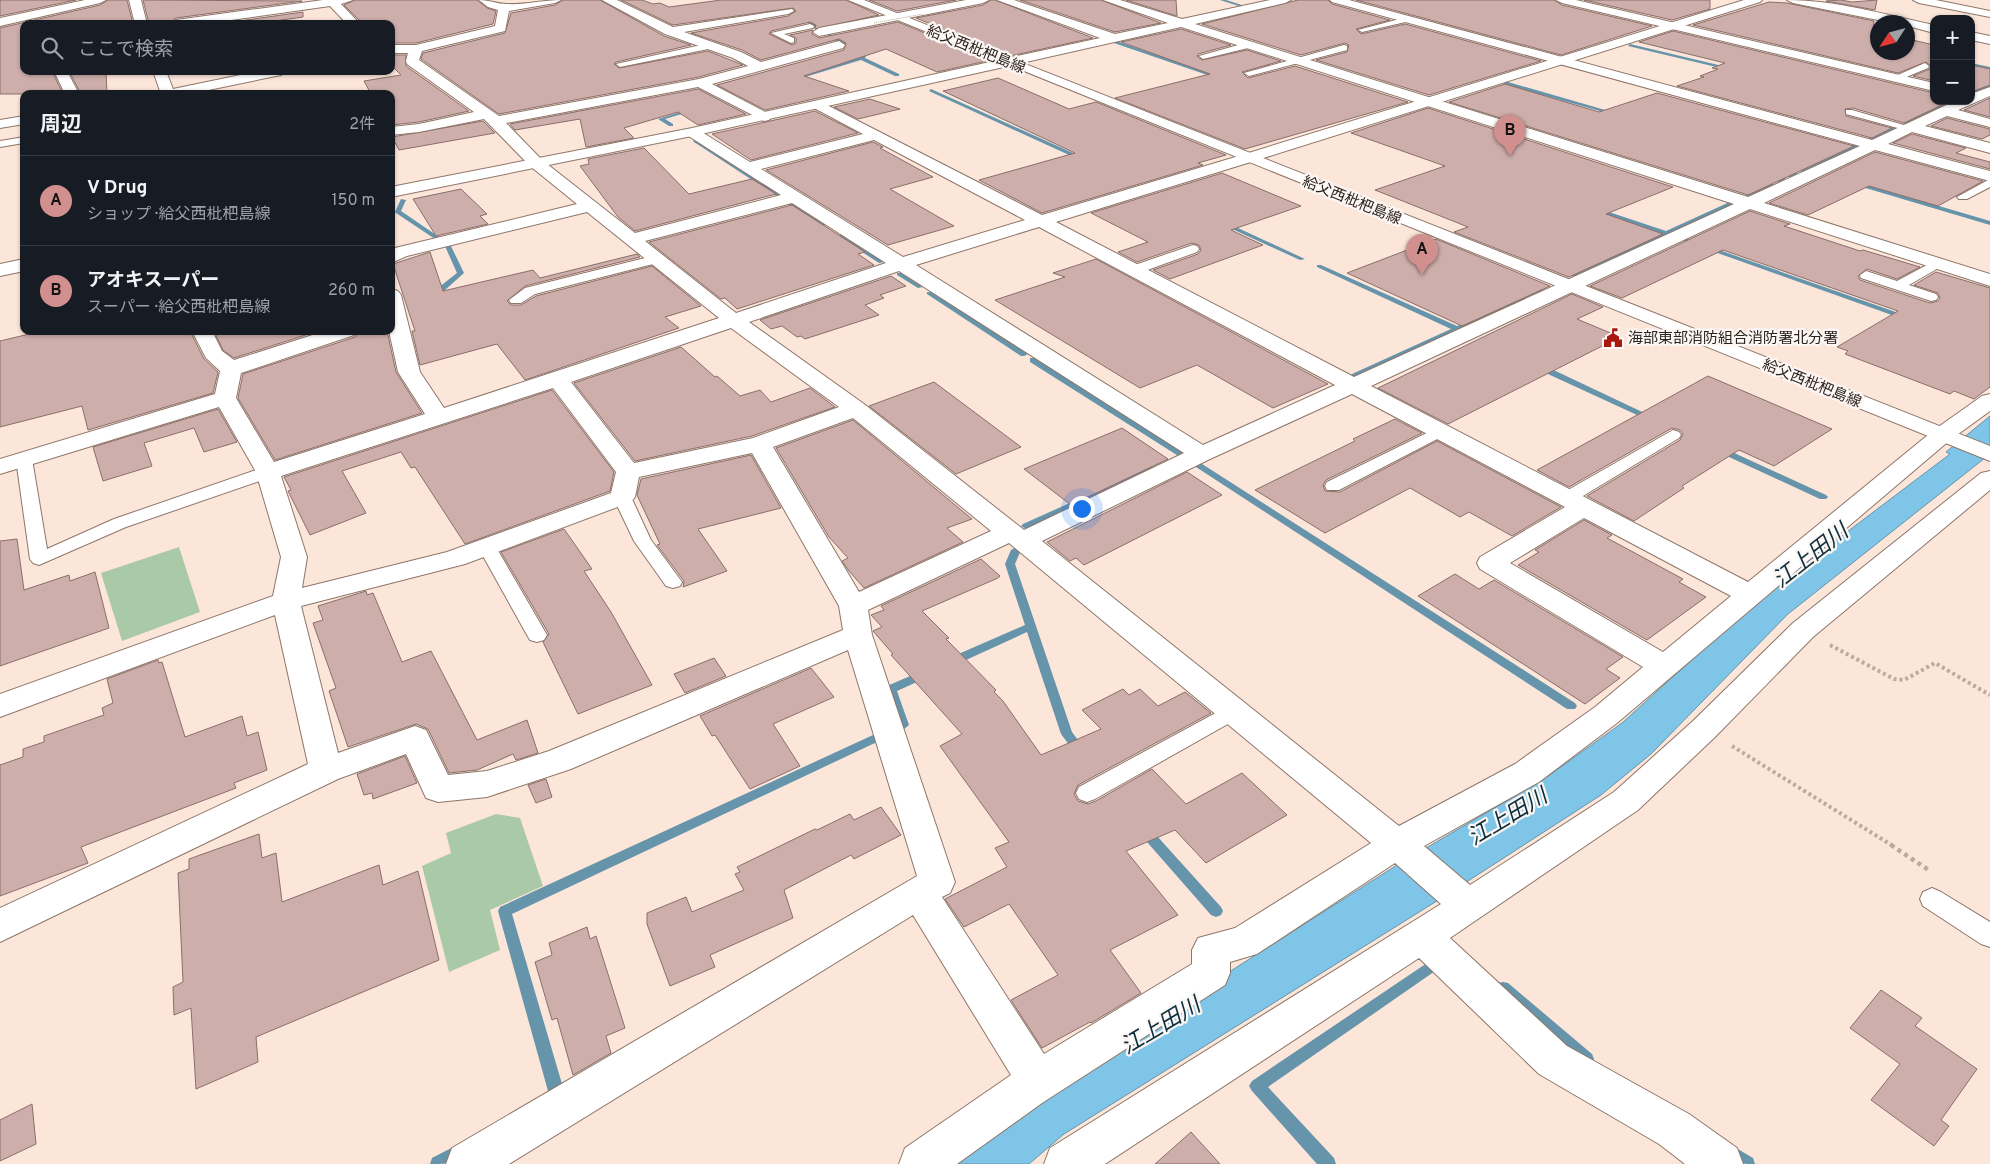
<!DOCTYPE html>
<html lang="ja">
<meta charset="utf-8">
<style>
:root{--surface:#171b24;--page:#242831;--text:#f1f3f6;--muted:#9ea1a6;--line:#363941;--accent:#d1908e}
body{margin:0;font-family:Overpass,"Noto Sans JP",sans-serif;background:var(--page);color:var(--text)}
.controls{position:absolute;right:15px;top:15px;display:grid;overflow:hidden;border-radius:10px;box-shadow:0 1px 4px #0004}
.controls button{width:45px;height:45px;display:grid;place-items:center;padding:0;border:0;border-bottom:1px solid var(--line);background:var(--surface);color:var(--text);font:25px sans-serif}
.compass{position:absolute;left:1870px;top:15px;width:45px;height:45px;border-radius:50%;background:var(--surface);box-shadow:0 1px 4px #0004;rotate:234deg}
.you{position:absolute;left:1081px;top:508px;width:18px;height:18px;margin:-12px;border:4px solid #fff;border-radius:50%;background:#1a73e8;box-shadow:0 0 0 8px #1a73e833}
.badge{display:grid;place-items:center;width:32px;height:32px;border-radius:50%;background:var(--accent);color:#111;font-size:16px;font-weight:700}
.pin{position:absolute;translate:-50% -41px;filter:drop-shadow(0 1px 2px #0008)}
.pin::after{content:'';position:absolute;top:26px;width:18px;height:15px;background:inherit;clip-path:polygon(0 0,100% 0,50% 100%)}
.list{margin:0;padding:0;list-style:none}
h2{display:flex;justify-content:space-between;align-items:center;height:65px;margin:0;padding:0 20px;font-size:21px}
h2 small{font-size:16px;font-weight:400;color:var(--muted)}
.list li{display:grid;grid-template-columns:32px 1fr auto;gap:15px;align-items:center;box-sizing:border-box;height:90px;padding:0 20px;border-top:1px solid var(--line)}
.list b{display:block;font-size:19px;white-space:nowrap}
.list p{margin:0;font-size:16px;white-space:nowrap;color:var(--muted)}
.list em{font-size:16px;font-style:normal;color:var(--muted)}
.icon{flex:none;width:28px;height:28px;fill:none;stroke:currentColor;stroke-width:2;stroke-linecap:round;stroke-linejoin:round}
.map{position:relative;flex:none;width:1990px;height:1164px;overflow:hidden}
.search{position:absolute;background:var(--surface);box-shadow:0 1px 4px #0004;left:20px;top:20px;width:375px;height:55px;display:flex;align-items:center;gap:12px;box-sizing:border-box;padding:0 18px;border-radius:10px;color:var(--muted);font-size:19px}
.panel{position:absolute;background:var(--surface);box-shadow:0 1px 4px #0004;left:20px;top:90px;width:375px;height:245px;border-radius:10px}
.map>svg:first-child{display:block}
.green{fill:#aac9a6}
.water{fill:#7ec5e7;stroke:#6694aa}
.lines{fill:none;stroke-linecap:round;stroke-linejoin:round}
.stream{fill:#6694aa;fill-rule:evenodd}
.building{fill:#cdaeab;stroke:#8a6e6b}
.service-casing{stroke:#8e7669;stroke-width:2}
.minor-casing{stroke:#8e7669;stroke-width:2}
.tertiary-casing{stroke:#8e7669;stroke-width:2}
.secondary-casing{stroke:#8e7669;stroke-width:2}
.path-far1{stroke:#bcaaa0;stroke-width:4;stroke-dasharray:3 3;stroke-linecap:butt}
.path{stroke:#bcaaa0;stroke-width:4.5;stroke-dasharray:4 4;stroke-linecap:butt}
.service{fill:#fff;fill-rule:evenodd}
.minor{fill:#fff;fill-rule:evenodd}
.tertiary{fill:#fff;fill-rule:evenodd}
.secondary{fill:#fff;fill-rule:evenodd}
.path-bridge{stroke:#bcaaa0;stroke-width:1;stroke-dasharray:1 1;stroke-linecap:butt}
.labels{text-anchor:middle;stroke-width:4.5;stroke-linejoin:round;paint-order:stroke}
.far-street-label{font-size:15px;fill:#2d231d;stroke:#fcf7f4}
.far-poi-label{font-size:15px;fill:#2d231d;stroke:#fcf7f4;text-anchor:start}
.near-water-label{font-size:22px;font-style:italic;fill:#0c2f3d;stroke:#fcf7f4}
</style>
<div class="map">
<svg width="1990" height="1164" viewBox="0 0 1990 1164">
<rect width="100%" height="100%" fill="#fce6da"/>
<path class="green" d="M179,547L200,612L122,641L101,573Z
M496,814L520,818L543,886L490,910L500,950L449,972L422,866L451,853L446,833Z"/>
<path class="water" d="M1990,416V454L1788,614L1651,754L1601,795L1448,894L1064,1134L1029,1164H946L1069,1074L1397,865L1544,779L1622,723L1761,597L1950,454L1946,452Z"/>
<g class="lines">
<path class="stream" d="M995,0H1001L1033,12L1030,13Z
M1220,0H1226L1248,7L1245,8Z
M800,15H801L822,29L818,30L799,17Z
M836,29L838,31L829,33L866,56L865,58L899,74V76H895L861,60L792,81V79L860,57L823,32Z
M1113,40L1223,77V78L1219,79L1111,42Z
M1630,44L1731,68V69L1729,70L1628,46Z
M1971,63L1990,67V69L1971,65Z
M1504,82H1508L1619,114L1614,115L1504,84Z
M1990,84V87L1971,94V91Z
M931,89L1084,158L1085,159L1080,160L929,91Z
M1949,101H1956L1907,124L1902,123Z
M690,109L695,110L665,119L673,124V126H669L658,119Z
M1895,126L1900,127L1870,141L1865,140Z
M696,139L698,140L783,196L778,197L694,142L693,141Z
M1860,142L1863,144L1862,145L1804,172L1799,171Z
M1795,172L1797,173V175L1791,178L1788,176Z
M1783,177L1785,178V180L1779,183L1776,181Z
M1854,181L1990,221V225L1852,184L1851,183Z
M1771,183L1774,185L1773,186L1746,199L1741,198Z
M401,199L406,200L401,211L442,239V241H438L396,213L395,212Z
M1734,200L1737,202L1736,203L1671,233L1670,235L1666,236L1575,277L1570,276L1660,233L1593,210V208H1597L1666,231Z
M786,201H790L827,225L822,226L786,203Z
M1221,222H1225L1305,259L1300,260L1221,224Z
M839,235H843L884,262L879,263L839,237Z
M1681,238H1685L1910,317L1903,319L1681,240Z
M447,242L450,244L464,273L435,299H429V295L457,273L444,244Z
M1317,265H1321L1457,326L1539,289L1545,290L1355,378L1351,376L1352,374L1451,329L1317,267Z
M897,273H901L923,287L918,288L897,275Z
M927,292H931L1028,354L1024,356H1021L927,294Z
M1030,358H1036L1187,455L1183,458L1180,457L1030,362Z
M1537,365H1543L1655,418L1654,420H1648L1537,369Z
M1719,446L1826,495L1828,497L1826,499H1820L1716,451L1715,449Z
M1199,462L1575,703L1577,706L1575,709H1567L1196,467L1195,465Z
M1152,466L1156,469L1155,471L1029,528L1026,529L1021,526L1023,524Z
M1016,547L1021,550L1015,564L1072,732L1086,751L1084,754L1080,755L1076,754L1061,734L1027,632L955,665H947L946,662L947,659L1025,625L1005,564L1011,550Z
M924,670L928,671L929,674L928,677L897,691L909,725L903,730H895L893,727L897,723L885,689L887,686Z
M873,735L877,736L879,739L877,742L512,914L565,1094C562,1101 558,1103 551,1105L546,1103L543,1098L548,1091L498,911L500,907Z
M1144,825L1148,826L1221,907L1223,911L1221,915L1216,917L1211,915L1140,834L1138,830L1140,826Z
M1433,959L1438,961L1440,965L1438,969L1268,1087L1334,1158L1336,1164H1317L1252,1091L1249,1086L1252,1081Z
M1503,982L1508,983L1592,1054L1594,1059L1592,1064L1587,1066L1582,1064L1498,993L1496,988L1498,983Z
M459,1144L465,1146L467,1152C461,1164 444,1164 430,1164L432,1158Z
M1731,1145L1753,1158L1755,1164C1742,1164 1729,1164 1723,1153L1725,1147Z"/>
</g>
<path class="building" d="M0,0H76L0,16Z
M108,0H127L133,24H24V71H52L63,94H0V28L100,5Z
M143,0L302,1L176,18L168,24H149Z
M355,0H477L487,8L496,11L493,24L416,43H391V24H366L358,19L344,5Z
M563,0H600L664,36L691,45L616,62L614,64L619,68L708,51L743,65L699,77L499,114L421,59L423,53L505,33L511,13L555,5Z
M621,0H642L653,4L660,3L669,7L721,0H846L879,15L815,29L816,25L810,22L771,31L769,34L792,45L796,43V38L790,35L813,30L812,34L819,38L898,22L991,60L937,72L886,49L804,76L849,91L765,110L717,85L844,50L846,43L839,39L761,60L742,50L691,33L788,16L796,11L793,8L673,25Z
M869,0H956L897,11Z
M991,0H995L1093,38L1010,56L916,18L983,5Z
M1020,0H1101L1161,23L1115,32Z
M1126,0H1176L1177,16Z
M1298,0H1328L1332,4L1390,20L1356,29L1361,34L1405,24L1541,61L1429,95L1316,60L1347,52L1349,45L1345,43L1301,55L1202,24Z
M1356,0H1554L1562,5L1652,26L1561,55Z
M1584,0H1710V9L1672,20Z
M1841,0L1852,2L1877,0L1875,10L1826,1Z
M1769,2L1787,3L1874,21L1873,32L1878,33V52H1908V39L1934,45V81L1913,76L1930,69L1931,66L1926,62L1898,73L1693,25Z
M303,12V17L254,24H218Z
M1181,29L1231,45L1198,54L1197,56L1202,60L1247,50L1281,61L1242,72L1248,78L1295,66L1408,102L1245,149L1115,98L1210,74L1121,42Z
M1673,31L1934,93V101H1950L1904,123L1853,108L1845,109L1846,116L1892,128L1872,138L1677,86L1704,77L1700,76L1718,69L1712,68L1725,63L1639,42Z
M391,55H406V66L469,111L419,122L391,125V94H371L364,81L401,75L391,65Z
M1971,65L1990,69V85L1971,92Z
M69,71H106L107,94H81Z
M998,78L1069,109L1096,102L1226,155L1198,163L1203,165L1042,213L979,180L1075,153L943,91Z
M1505,84L1599,112L1657,93L1854,146L1748,195L1449,102Z
M698,89L746,114L698,125L678,112L624,128L634,138L586,147L580,119L515,130L510,124Z
M1990,98V117L1964,110Z
M870,99L900,109L858,119L834,107Z
M1428,108L1673,187L1606,214L1663,234L1569,277L1454,232L1468,227L1375,190L1445,166L1351,133Z
M815,111L858,133L751,160L712,134Z
M1947,118L1990,129V135L1982,139L1931,126Z
M483,121L495,133L399,150L392,137Z
M1912,134L1966,148L1956,153L1990,162V169L1893,143Z
M873,142L883,147L880,148L933,177L890,189L954,226L888,245L766,170Z
M644,148L689,194L752,179L776,194L635,231L618,217L580,166L589,164L588,159Z
M1875,152L1983,181L1938,206L1869,186L1808,215L1769,203Z
M1222,173L1301,206L1231,230L1263,245L1170,279L1153,270L1198,254L1201,250L1199,245L1192,243L1137,262L1118,252L1148,242L1091,213Z
M461,189L487,214L480,216L488,224L436,236L413,199Z
M792,205L865,252L858,254L874,265L737,309L725,298L721,299L649,242Z
M1750,211L1790,224L1784,226L1860,251L1863,250L1920,267L1897,279L1867,269L1858,276L1860,280L1930,303L1938,301L1940,298L1938,293L1914,285L1936,272L1990,288V387L1974,399L1954,391L1950,394L1845,354L1848,351L1837,347L1898,311L1723,250L1622,298L1590,286Z
M1436,239L1550,286L1462,326L1347,273Z
M430,252L443,291L533,270L540,278L637,254L640,257L525,286L507,301L511,305H521L536,296L652,266L701,306L665,317L679,328L525,380L497,344L420,365L412,331H415L393,264Z
M1096,259L1328,384L1273,408L1197,365L1140,388L995,300L1065,277L1053,273Z
M891,276L906,286L880,295L884,298L865,305L879,315L805,339L801,336L797,337L782,326L771,329L760,320Z
M1572,294L1603,307L1577,319L1620,337L1448,424L1378,388Z
M42,331H190L204,359L218,372L213,393L88,430L82,406L0,427V341Z
M214,331H318L234,358L223,350Z
M359,331H387L396,372L422,413L275,460L238,398L243,374L355,337Z
M681,347L715,377L717,376L740,396L760,390L771,402L810,388L835,407L752,436L635,461L574,383Z
M1708,376L1832,429L1774,466L1739,450L1682,486L1684,488L1634,521L1587,496L1680,440L1683,434L1680,430L1672,428L1569,487L1537,470Z
M934,382L1021,447L956,474L869,406Z
M552,390L614,472L610,491L465,544L415,467L411,468L401,452L342,471L366,513L310,535L288,491L291,490L284,477Z
M218,409L237,442L204,452L194,428L144,443L152,466L103,481L93,447Z
M1395,419L1422,433L1326,480L1323,485L1325,491L1340,492L1437,441L1561,507L1512,536L1469,512L1460,517L1410,488L1325,533L1255,490L1355,441L1353,439Z
M853,420L972,519L947,528L963,542L864,588L849,571L842,561L848,558L829,537L776,448Z
M1122,428L1168,459L1071,505L1024,469Z
M751,455L781,508L698,529L727,571L683,587L684,581L657,545L660,544L637,495L641,479Z
M1187,472L1222,495L1084,565L1076,558L1070,561L1047,542Z
M1584,520L1612,535L1607,538L1683,579L1679,582L1706,597L1647,640L1518,565L1539,552L1535,550Z
M564,529L592,569L584,571L611,612L652,685L578,714L543,642L549,634L501,552Z
M17,539L24,590L69,575L70,581L95,572L109,628L0,666V541Z
M981,559L1000,576L998,578L922,611L949,638L946,639L996,690L994,692L1003,701L1041,755L1101,729L1082,710L1123,689L1129,695L1140,689L1158,706L1185,692L1211,713L1078,785L1074,794L1078,801L1088,804L1096,801L1152,769L1186,804L1242,773L1287,815L1206,863L1175,830L1126,851L1178,915L1110,950L1141,993L1091,1023L1090,1022L1042,1048L1011,1000L1058,975L1009,904L964,927L945,899L1007,867L995,848L1009,842L940,746L962,734L891,655L893,654L873,631L882,627L871,615L884,610L881,606Z
M1455,574L1479,589L1494,580L1623,657L1606,669L1620,678L1585,704L1418,596Z
M366,591L367,595L373,593L402,662L431,651L477,740L527,720L538,753L516,760L513,754L477,770L449,773L428,729L416,724L348,747L329,691L336,688L313,623L323,620L318,606Z
M714,658L726,676L685,693L674,674Z
M158,660L159,663L162,662L185,737L242,716L247,736L258,732L267,770L234,783L236,788L81,847L88,863L0,896V765L23,757V749L44,742V736L104,715L102,708L113,703L107,679Z
M811,668L834,697L773,724L800,766L750,789L715,735L712,736L700,716Z
M405,756L417,783L373,799L372,793L364,795L357,774Z
M546,779L552,797L536,803L528,785Z
M881,807L901,835L854,859L851,855L784,890L793,918L710,955L715,967L670,986L647,924V913L686,897L692,912L744,890L735,874L740,872L737,867L815,829L817,830L850,814L854,820Z
M259,834L262,858L276,853L282,902L379,865L383,885L418,871L439,960L256,1037L258,1062L196,1089L191,1008L174,1015L173,987L183,982L178,873L189,869V859Z
M587,927L590,939L596,936L625,1028L606,1036L611,1053L573,1075L557,1018L552,1020L535,962L552,955L549,943Z
M1881,990L1922,1018L1915,1026L1977,1069L1941,1120L1949,1126L1934,1146L1871,1100L1900,1064L1850,1028Z
M32,1104L36,1144L0,1161V1120Z
M1191,1132L1220,1164H1155Z"/>
<g class="lines">
<g class="service-casing">
<path id="service" d="M1407,17L1411,19L1410,21L1362,32L1358,30Z
M810,24L814,26L813,28L784,34L794,38V42L791,43L771,33Z
M1249,42L1252,43V47L1203,59L1199,56Z
M710,43L714,46L713,48L620,67L616,64Z
M1344,45L1347,46V50L1249,76L1244,73Z
M1925,63L1929,66L1928,68L1899,80L1891,78Z
M1846,110H1852L1914,128L1905,130L1846,114Z
M24,137V143L0,147V141Z
M1990,179V187L1967,199H1959L1957,197Z
M1193,245L1197,246L1199,249L1197,252L1139,273H1129L1128,270L1129,267Z
M657,255L661,256L663,259L661,262L535,294L521,303H511L509,300L525,288Z
M1938,259L1944,263L1942,266L1909,285L1936,294L1938,297L1936,300L1931,301L1861,278L1860,275L1866,271L1897,281Z
M1441,426L1447,428L1449,431L1447,434L1339,490H1327L1325,486L1327,482Z
M1673,430L1679,432L1681,435L1679,438L1573,502H1561L1558,498L1561,494Z
M24,454L32,459L47,549L114,519L262,468H274L276,472L274,476L126,527L39,565L33,563L30,559L16,459Z
M622,492L628,493L631,497L651,540L682,582L680,586L673,588L666,586L634,541L613,497L616,493Z
M487,541L493,543L496,547L547,635L544,640L537,642L530,640L527,635L478,547L481,543Z
M1234,703L1242,706L1245,711L1242,716L1095,799L1087,802L1079,799L1076,793L1079,787Z
M1932,888L1941,892L1990,922V947L1981,944L1923,906L1920,899L1923,892Z"/>
</g>
<g class="minor-casing">
<path id="minor" d="M85,0H106L100,3L0,26V18Z
M129,0H141L147,24H135Z
M323,0H353L341,4L360,24H347L330,6L203,24H170L176,20Z
M479,0C490,0 497,4 507,4C525,5 543,0 561,0L555,3L509,11L505,31L422,51L419,60L499,116L699,79L748,66L733,58L665,34L602,0H617L673,27L792,9L794,11L788,14L684,32L741,52L761,62L839,41L845,45L843,48L712,84L769,114L771,117L769,120L764,121L698,87L506,123L542,160L635,233L781,195L687,135L685,132L687,129H697L750,162L863,134L814,108L812,105L814,102L819,101L1042,215L1242,155H1254L1256,158L1254,161L1056,222L1354,377L1734,204L1181,27L1008,66L1003,65L1002,62L1003,59L1100,38L997,0H1014L1115,34L1168,23L1103,0H1120L1182,19L1270,0H1291L1285,3L1195,24L1748,197L1860,146L1332,2L1330,0H1349L1872,140L1955,101H1971V94L1990,87V96L1958,110L1990,119V127L1947,116L1925,126L1990,143V153L1912,132L1888,144L1990,171V181L1875,150L1764,203L1990,274V286L1750,209L1371,386L1748,582L1934,430L1982,396L1990,394V411L1950,440L1617,723L1539,782L1424,846L1470,885L1614,792L1693,721L1793,623L1981,473L1990,471V490L1813,637L1715,737L1638,810L1450,938L1567,1046L1689,1114L1737,1148L1743,1164H1685L1659,1144L1539,1074L1419,958L1105,1164H1044L1050,1148L1441,904L1395,863L1257,954L1230,962V973L1225,985L1042,1103L957,1164H899L905,1148L1011,1075L913,915L509,1164H446L452,1148L917,876L848,650L571,769L487,797L438,802L426,798L406,754L338,779L0,942V908L308,764L275,615L0,717V694L273,596L281,557L256,472L219,407L0,474V459L215,394L220,371L206,358L192,331H212L222,351L234,360L325,331H357L354,335L241,373L236,398L274,462L425,414L398,372L389,331H391V289L398,291L401,295L420,372L444,408L719,318L587,212L407,256L391,263V250L395,248L577,204L530,166L484,119L419,132L391,135V127L419,124L474,112L407,64L406,61L408,53H391V45H416L495,26L498,10L488,7ZM874,140L1025,220L903,257L761,169ZM792,203L886,263L736,313L645,241ZM1039,227L1335,385L1203,445L916,265ZM899,271L1184,453L1024,530L864,404L749,322ZM731,328L839,407L753,438L634,463L571,382ZM553,388L616,472L611,493L447,552L302,588L307,557L281,476ZM1352,394L1565,507L1480,557L1477,563L1480,569L1643,667L1595,707L1515,764L1399,826L1042,541L1210,459ZM853,418L991,531L859,592L773,447ZM752,453L839,606L843,630L549,751L487,771L448,775L426,730L415,726L338,753L301,606L465,564L631,502L635,497L639,477ZM1584,518L1731,596L1663,652L1510,563ZM1009,543L1371,843L1235,928L1198,938L1192,950V964L1044,1054L942,897L950,893L955,882L872,635L868,610Z
M966,0H989L983,3L819,36L813,32L819,28Z
M1556,0H1576L1934,83V91L1562,3Z
M1787,0C1836,0 1887,15 1934,25V33L1908,26V22H1888L1793,3Z
M1913,0H1936L1990,11V17L1919,3Z
M1971,32L1990,36V44L1971,40Z
M54,71H67L79,94H65Z
M153,71H166L173,89L260,71H287L281,75L189,94H161Z
M24,116V124L0,128V120Z"/>
</g>
<g class="tertiary-casing">
<path id="tertiary" d="M1744,0H1762L1760,2L1254,161H1242L1240,158L1242,155Z
M1008,58L1013,59L1014,62L1013,65L692,136L391,197V187L692,128Z
M24,259V271L0,276V264Z"/>
</g>
<g class="secondary-casing">
<path id="secondary" d="M848,0H864L1990,446V461Z"/>
</g>
<path class="path-far1" d="M1830,645L1894,679L1904,680L1935,663L1990,695
M1732,746L1893,846"/>
<path class="path" d="M1891,845L1930,871"/>
<use href="#service" class="service"/>
<use href="#minor" class="minor"/>
<use href="#tertiary" class="tertiary"/>
<use href="#secondary" class="secondary"/>
<path class="path-bridge" d="M874,23L923,14"/>
</g>
<defs>
<g id="civic-bare" transform="scale(1.5)"><path d="M-.6-6.5H3V-4.5H.6V-3L4-1V1h2V6H-6V1h2V-1L-.6-3ZM-1.2 2.5V6h2.4V2.5Z" fill="#a9180f" stroke="#fcf7f4" stroke-width="2.5" paint-order="stroke"/></g>
</defs>
<g fill-rule="evenodd">
<use href="#civic-bare" x="1613" y="338"/>
</g>
<g class="labels">
<g class="far-street-label">
<text transform="translate(976 49) rotate(22)" y="5">給父西枇杷島線</text>
<text transform="translate(1352 200) rotate(22)" y="5">給父西枇杷島線</text>
<text transform="translate(1812 383) rotate(22)" y="5">給父西枇杷島線</text>
</g>
<g class="far-poi-label">
<text x="1628" y="343">海部東部消防組合消防署北分署</text>
</g>
<g class="near-water-label">
<text transform="translate(1810 555) rotate(-38)" y="8">江上田川</text>
<text transform="translate(1507 816) rotate(-31)" y="8">江上田川</text>
<text transform="translate(1160 1025) rotate(-31)" y="8">江上田川</text>
</g>
</g>
</svg>
<div class="controls">
<button>+</button>
<button>−</button>
</div>
<svg class="compass" viewBox="-18 -18 36 36"><path d="M0-13l5 13h-10z" fill="#e53935"/><path d="M0 13l5-13h-10z" fill="#9ea1a6"/></svg>
<div class="you"></div>
<div class="pin badge" style="left:1422px;top:275px">A</div>
<div class="pin badge" style="left:1510px;top:156px">B</div>
<div class="search"><svg class="icon" aria-label="search" viewBox="0 0 24 24"><circle cx="10" cy="10" r="6"/><path d="M15 15l6 6"/></svg>ここで検索</div>
<section class="panel">
<h2>周辺<small>2件</small></h2>
<ul class="list">
<li><span class="badge">A</span><div><b>V Drug</b><p>ショップ · 給父西枇杷島線</p></div><em>150 m</em></li>
<li><span class="badge">B</span><div><b>アオキスーパー</b><p>スーパー · 給父西枇杷島線</p></div><em>260 m</em></li>
</ul>
</section>
</div>
